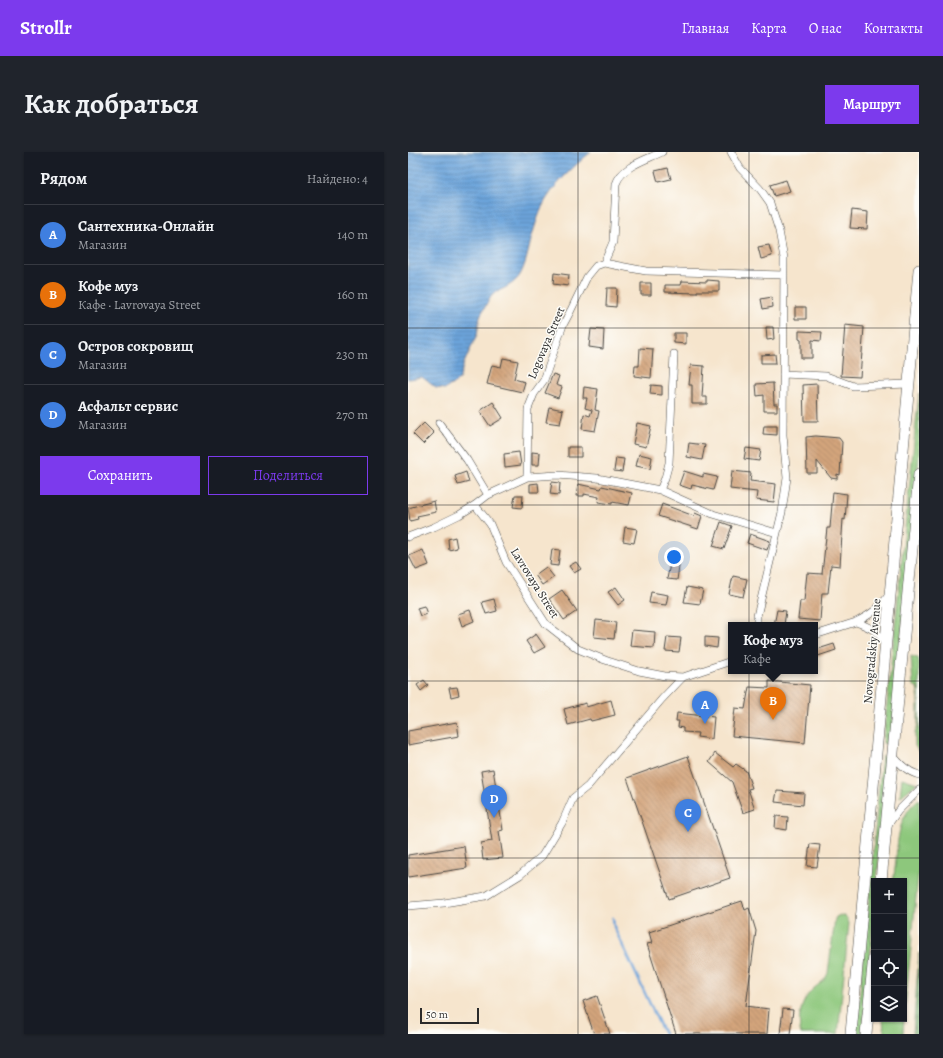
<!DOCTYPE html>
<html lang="ru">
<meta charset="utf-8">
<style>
:root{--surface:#171b24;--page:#20242c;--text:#f1f3f6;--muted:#9ea1a6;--line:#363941;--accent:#7c3aed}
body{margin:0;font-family:Alegreya,serif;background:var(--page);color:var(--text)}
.controls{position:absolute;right:12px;bottom:12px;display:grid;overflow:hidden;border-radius:0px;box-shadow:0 1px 3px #0004}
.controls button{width:36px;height:36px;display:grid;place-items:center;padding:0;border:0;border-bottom:1px solid var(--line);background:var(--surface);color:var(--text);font:20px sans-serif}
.scale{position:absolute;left:12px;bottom:10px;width:59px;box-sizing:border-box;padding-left:4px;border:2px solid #2b2b2b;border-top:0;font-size:11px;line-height:14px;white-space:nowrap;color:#2b2b2b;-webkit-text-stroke:3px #fdfcf7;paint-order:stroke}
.you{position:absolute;left:266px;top:405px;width:14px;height:14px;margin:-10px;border:3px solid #fff;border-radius:50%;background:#1a73e8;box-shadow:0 0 0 6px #1a73e833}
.badge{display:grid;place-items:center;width:26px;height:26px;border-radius:50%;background:var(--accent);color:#fff;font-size:13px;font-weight:700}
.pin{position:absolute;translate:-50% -33px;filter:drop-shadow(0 1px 2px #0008)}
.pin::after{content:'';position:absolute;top:21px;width:14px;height:12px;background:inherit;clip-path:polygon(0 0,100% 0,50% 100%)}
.popup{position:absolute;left:320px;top:470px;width:90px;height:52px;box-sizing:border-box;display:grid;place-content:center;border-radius:0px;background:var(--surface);filter:drop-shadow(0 1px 3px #0005);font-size:13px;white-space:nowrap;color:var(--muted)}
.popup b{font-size:15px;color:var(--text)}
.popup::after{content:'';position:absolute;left:50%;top:100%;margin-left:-8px;border:8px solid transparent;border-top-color:var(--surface)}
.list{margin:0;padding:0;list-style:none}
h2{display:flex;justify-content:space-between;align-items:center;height:52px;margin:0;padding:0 16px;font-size:17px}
h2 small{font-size:13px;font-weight:400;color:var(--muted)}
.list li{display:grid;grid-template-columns:26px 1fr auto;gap:12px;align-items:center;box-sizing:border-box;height:60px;padding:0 16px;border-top:1px solid var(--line)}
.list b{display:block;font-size:15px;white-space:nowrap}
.list p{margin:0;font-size:13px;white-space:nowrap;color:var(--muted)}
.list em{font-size:13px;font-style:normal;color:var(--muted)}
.actions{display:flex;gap:8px;padding:12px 16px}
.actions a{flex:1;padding:9px 0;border:1px solid var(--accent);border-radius:0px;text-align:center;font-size:14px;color:var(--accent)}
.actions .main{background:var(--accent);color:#fff}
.icon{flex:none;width:22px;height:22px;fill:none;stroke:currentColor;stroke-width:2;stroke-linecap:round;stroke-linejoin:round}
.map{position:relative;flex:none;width:511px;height:882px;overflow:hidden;border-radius:0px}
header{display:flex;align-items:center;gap:24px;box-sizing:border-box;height:56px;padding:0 20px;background:var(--accent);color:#fff}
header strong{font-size:19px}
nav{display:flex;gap:22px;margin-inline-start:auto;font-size:14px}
.intro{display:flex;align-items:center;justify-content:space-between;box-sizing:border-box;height:96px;padding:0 24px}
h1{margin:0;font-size:28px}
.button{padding:10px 18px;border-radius:0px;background:var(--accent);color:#fff;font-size:14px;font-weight:700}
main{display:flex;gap:24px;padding:0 24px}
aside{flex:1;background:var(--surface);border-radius:0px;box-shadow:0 1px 3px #0004}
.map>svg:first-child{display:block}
.green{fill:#8dc77c;stroke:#5c7954}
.forest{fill:url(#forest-firs);stroke:#4e6c4c}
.water{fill:url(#water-rules);stroke:#4c6883}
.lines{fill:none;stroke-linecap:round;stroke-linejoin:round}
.stream{stroke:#6ca4db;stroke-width:2.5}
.building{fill:url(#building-back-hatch)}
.minor-casing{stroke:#494743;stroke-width:8}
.primary-casing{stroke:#494743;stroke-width:12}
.minor{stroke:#fff;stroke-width:7}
.primary{stroke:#fff;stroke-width:11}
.grid{fill:none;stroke:#2b2b2b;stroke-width:1;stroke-opacity:0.55}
.labels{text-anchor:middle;stroke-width:3;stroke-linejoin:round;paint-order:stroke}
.street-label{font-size:12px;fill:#2b2b2b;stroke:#fdfcf7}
</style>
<header>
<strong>Strollr</strong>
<nav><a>Главная</a><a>Карта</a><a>О нас</a><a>Контакты</a></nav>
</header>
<div class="intro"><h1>Как добраться</h1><a class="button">Маршрут</a></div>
<main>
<aside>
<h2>Рядом<small>Найдено: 4</small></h2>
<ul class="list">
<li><span class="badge" style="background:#3f7fe0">A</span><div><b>Сантехника-Онлайн</b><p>Магазин</p></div><em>140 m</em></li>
<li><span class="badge" style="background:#e8710a">B</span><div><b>Кофе муз</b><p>Кафе · Lavrovaya Street</p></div><em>160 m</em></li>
<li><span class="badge" style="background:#3f7fe0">C</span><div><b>Остров сокровищ</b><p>Магазин</p></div><em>230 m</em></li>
<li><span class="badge" style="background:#3f7fe0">D</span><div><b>Асфальт сервис</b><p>Магазин</p></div><em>270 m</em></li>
</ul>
<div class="actions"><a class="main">Сохранить</a><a>Поделиться</a></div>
</aside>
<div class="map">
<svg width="511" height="882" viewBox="0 0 511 882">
<defs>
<pattern id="forest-firs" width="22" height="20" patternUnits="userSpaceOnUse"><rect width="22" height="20" fill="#72ac6c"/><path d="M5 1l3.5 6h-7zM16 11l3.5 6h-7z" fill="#5e8c59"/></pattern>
<pattern id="water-rules" width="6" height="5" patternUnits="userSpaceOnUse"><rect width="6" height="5" fill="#6ca4db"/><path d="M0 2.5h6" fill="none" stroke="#5986b2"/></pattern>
<pattern id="building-back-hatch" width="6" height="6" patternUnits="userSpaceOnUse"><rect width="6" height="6" fill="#d3a47c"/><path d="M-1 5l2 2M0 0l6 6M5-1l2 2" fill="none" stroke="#ab8666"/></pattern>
</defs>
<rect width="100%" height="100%" fill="#fdfcf7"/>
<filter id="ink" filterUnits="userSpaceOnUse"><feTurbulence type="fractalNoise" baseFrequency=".025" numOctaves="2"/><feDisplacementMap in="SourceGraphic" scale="8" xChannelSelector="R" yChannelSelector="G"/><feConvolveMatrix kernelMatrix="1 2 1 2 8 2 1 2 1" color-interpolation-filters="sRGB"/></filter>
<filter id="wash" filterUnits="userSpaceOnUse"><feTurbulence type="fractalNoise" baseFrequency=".012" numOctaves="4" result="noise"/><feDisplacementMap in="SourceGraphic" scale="16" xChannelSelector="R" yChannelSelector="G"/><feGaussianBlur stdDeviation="0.9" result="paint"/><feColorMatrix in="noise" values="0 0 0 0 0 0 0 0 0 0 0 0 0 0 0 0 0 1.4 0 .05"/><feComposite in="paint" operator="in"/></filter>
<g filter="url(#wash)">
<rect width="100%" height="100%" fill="#f6e5cd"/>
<path class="green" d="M511,241V303L483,593L475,591Z
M503,504L510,506L511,511V600L507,594V581L510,573V540L509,535L505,533Z
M474,604L480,605L469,729H466V760L455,882H448Z
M494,626L509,631L492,645Z
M511,647V715L496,866V729H485C491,700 485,667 511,647Z
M432,763L438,765L441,771L430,882H393C389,867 393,848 405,837C411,832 417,829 420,821L427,767L428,765Z
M475,867H496L495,882L476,881Z"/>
<path class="forest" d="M511,801V882H505Z"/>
<path class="water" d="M0,0H183C166,14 144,34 134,55C130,64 127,74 124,84C121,95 117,119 109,127C102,134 95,137 85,141L72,164L69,183L56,211L51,228L37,237L28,236L14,225L0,227Z"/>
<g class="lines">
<path class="stream" d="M205,766L206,775L256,882"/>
</g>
<g id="blocks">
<path class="building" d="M260,16L263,27L250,30L247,19Z
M378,28L382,39L366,44L362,33Z
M444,58L460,60L459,77L442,76Z
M361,93L364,104L353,107L350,95Z
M146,121L161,123L160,134L145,132Z
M299,128L311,129V139H289V141L257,140V133H273L274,129L299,130Z
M233,131H243V143H233Z
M199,136H209L208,155L198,154Z
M364,145L365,155L355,157L353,147Z
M387,155H398V167H387Z
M437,173L456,175L452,225L433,224Z
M358,175H365L366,187L359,188Z
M183,177L196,178L195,197L181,195Z
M391,179L414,180L413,189L404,188V206H393V188L391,187Z
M266,181H278V192L266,191Z
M232,196L245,197L243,226L226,224L227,214H231Z
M367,202L368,211H353V203Z
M95,206L110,209L106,227L117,230L114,240L79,232L84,213L93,215Z
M283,213L296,214L294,245H299V252H284V233H281Z
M145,222L151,224L148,233L154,235L150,246L137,241Z
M365,231L366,252H369V259H356V243L349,244L348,232Z
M409,232L410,269H396L395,233Z
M243,233L254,234V243L242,242Z
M176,235L190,237L187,258L191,259L187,279L174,277L176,262L182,264L184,258L177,256L179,246H175Z
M85,250L95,266L82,274L72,259Z
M141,255L155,258L152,272L138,270Z
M16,271L26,281L15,292L5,282Z
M229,271L243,274L238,295L225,292Z
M356,274H369V283L355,282Z
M408,284L431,286L434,290L432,323L429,322V327L423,326L409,309V321H399L398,285Z
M281,291L297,293L294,308L279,305Z
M160,295H173V305H160Z
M338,296L353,298L351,309L336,307Z
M111,300L113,313L97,315L96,302Z
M124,300L132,301L131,313H124Z
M231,302L244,305L242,317L228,314Z
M208,306L216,307L214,320L206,319Z
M276,319L295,325V322L309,325L305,338L284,333L283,337L271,333Z
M324,319L343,321L342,329L368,332L366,350L348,348L349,340L322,337Z
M58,320L61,330L50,333L47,324Z
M144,330L152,331L151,343L142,342Z
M130,331L131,340H122V332Z
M170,332L193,337L194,334L224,341L221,353L204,350V352L190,350L191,345L176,342V344H168Z
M425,340L439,342L437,368L435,367L432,414L423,413L420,441H414L412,469L390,467L392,449H396L399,421L414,422L419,376H422Z
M107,343H115L114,356L105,355Z
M26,349L28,360L9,364L10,367L2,369L0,356Z
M254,352L286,364L287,361L294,364L290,377L250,364Z
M313,370L324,374L316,397L305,394Z
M217,375L229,377L226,391L215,389Z
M342,382L362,389L359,398L339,391Z
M47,385L49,396L41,398L40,387Z
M144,397L152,398L150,414L142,413Z
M15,398L21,413L8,418L1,404Z
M263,407L272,408L269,428L259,427Z
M168,410L173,417L166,421L161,414Z
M138,415L146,425L134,433L127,423Z
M325,424L339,427L335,445L321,442Z
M208,435L217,448L210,453L200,440Z
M279,435L295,438L292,452L276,450Z
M154,438L169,459L156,468L141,447Z
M243,440L260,443L258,453L241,451Z
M86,447L89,459L78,462L74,450Z
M16,454L19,462L12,464L9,456Z
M62,458L66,469L54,474L50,462Z
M369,458L378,459L376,473H366Z
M188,468L208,470L206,487L186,485Z
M224,478L247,480L246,496L222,494Z
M128,482L137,495L126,501L118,489Z
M259,485L273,486L271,500L257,499Z
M297,485L310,486L309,496L297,494Z
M426,492L428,498L407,505V498Z
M16,528L20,533L13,539L9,533Z
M361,529L402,533L397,591L324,584L327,556L337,557L341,535L361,536Z
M49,535L51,543L43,545L41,536Z
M203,548L207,563L183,569L182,567L160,573L156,557L178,551V555Z
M269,561L306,565L304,587L289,585L290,581L275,580V576L270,575L271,569H268Z
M49,570L51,584L0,593V579Z
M307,601L325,615L328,612L338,619L344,636L340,637L347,657L335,661L324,630L301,610Z
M280,604L322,726L261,747L219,626Z
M85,617L95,678L91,679L95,706L75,708L73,691L84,689L73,619Z
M369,639L396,641L395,653L367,650Z
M368,664L380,665L379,678L367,676Z
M402,692L412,693L409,715L399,714Z
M56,694L59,716L0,725V703Z
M334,749L337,758L341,756L348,779L338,854L361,857L359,882H268L239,792L244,791L241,780Z
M189,844L202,882H186L175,849Z
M375,857L385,858L382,882H372Z"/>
</g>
</g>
<g filter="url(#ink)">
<use href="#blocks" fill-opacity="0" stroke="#494743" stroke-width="1"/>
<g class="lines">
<g class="minor-casing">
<path id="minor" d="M323,0L332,16L352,37L362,51L371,79L376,106L375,283L379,326L374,360L349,464V473
M196,111L205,90L208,32C214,14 238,8 254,0
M375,222L418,224L445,234L501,232
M31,271L59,308L80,343
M119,325L120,257L126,242L136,228L155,173L163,158L179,125L188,114L196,111L238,119L376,123
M252,338L257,326L261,311L266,202
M67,353L82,372L98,410L138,472L170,497L197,508L231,519L257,524L275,525L323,509
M0,385L26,375L51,363L67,353L80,343L119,325L149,323L189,326L252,338L305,362L369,381
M407,483L448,470
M477,493C472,479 461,475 448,470C462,463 472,456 481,443
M485,604C493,613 500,620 511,623
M479,674L490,659L511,638
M0,754L36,751L78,744L112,723L134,704L154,671L165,646L180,634L254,547L275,525"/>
</g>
<g class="primary-casing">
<path id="primary" d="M473,729L511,322
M443,882L511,118
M458,882L466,804"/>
</g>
<use href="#minor" class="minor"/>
<use href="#primary" class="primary"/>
</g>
</g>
<path class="grid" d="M170,0V882M341,0V882M0,176H511M0,353H511M0,529H511M0,706H511"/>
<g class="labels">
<g class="street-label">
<text transform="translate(138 191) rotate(-67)" y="4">Logovaya Street</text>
<text transform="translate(127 431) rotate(58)" y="4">Lavrovaya Street</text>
<text transform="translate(464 499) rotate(-85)" y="4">Novogradskiy Avenue</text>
</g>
</g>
</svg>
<div class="controls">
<button>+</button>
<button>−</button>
<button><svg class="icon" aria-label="locate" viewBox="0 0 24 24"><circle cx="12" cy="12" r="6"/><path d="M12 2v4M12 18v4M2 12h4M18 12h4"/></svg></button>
<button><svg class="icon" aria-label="layers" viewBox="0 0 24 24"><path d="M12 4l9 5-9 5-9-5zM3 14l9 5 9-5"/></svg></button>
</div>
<div class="scale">50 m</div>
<div class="you"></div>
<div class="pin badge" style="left:297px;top:572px;background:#3f7fe0">A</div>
<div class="pin badge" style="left:365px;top:568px;background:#e8710a">B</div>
<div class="popup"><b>Кофе муз</b>Кафе</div>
<div class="pin badge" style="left:280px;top:680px;background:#3f7fe0">C</div>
<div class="pin badge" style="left:86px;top:666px;background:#3f7fe0">D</div>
</div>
</main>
